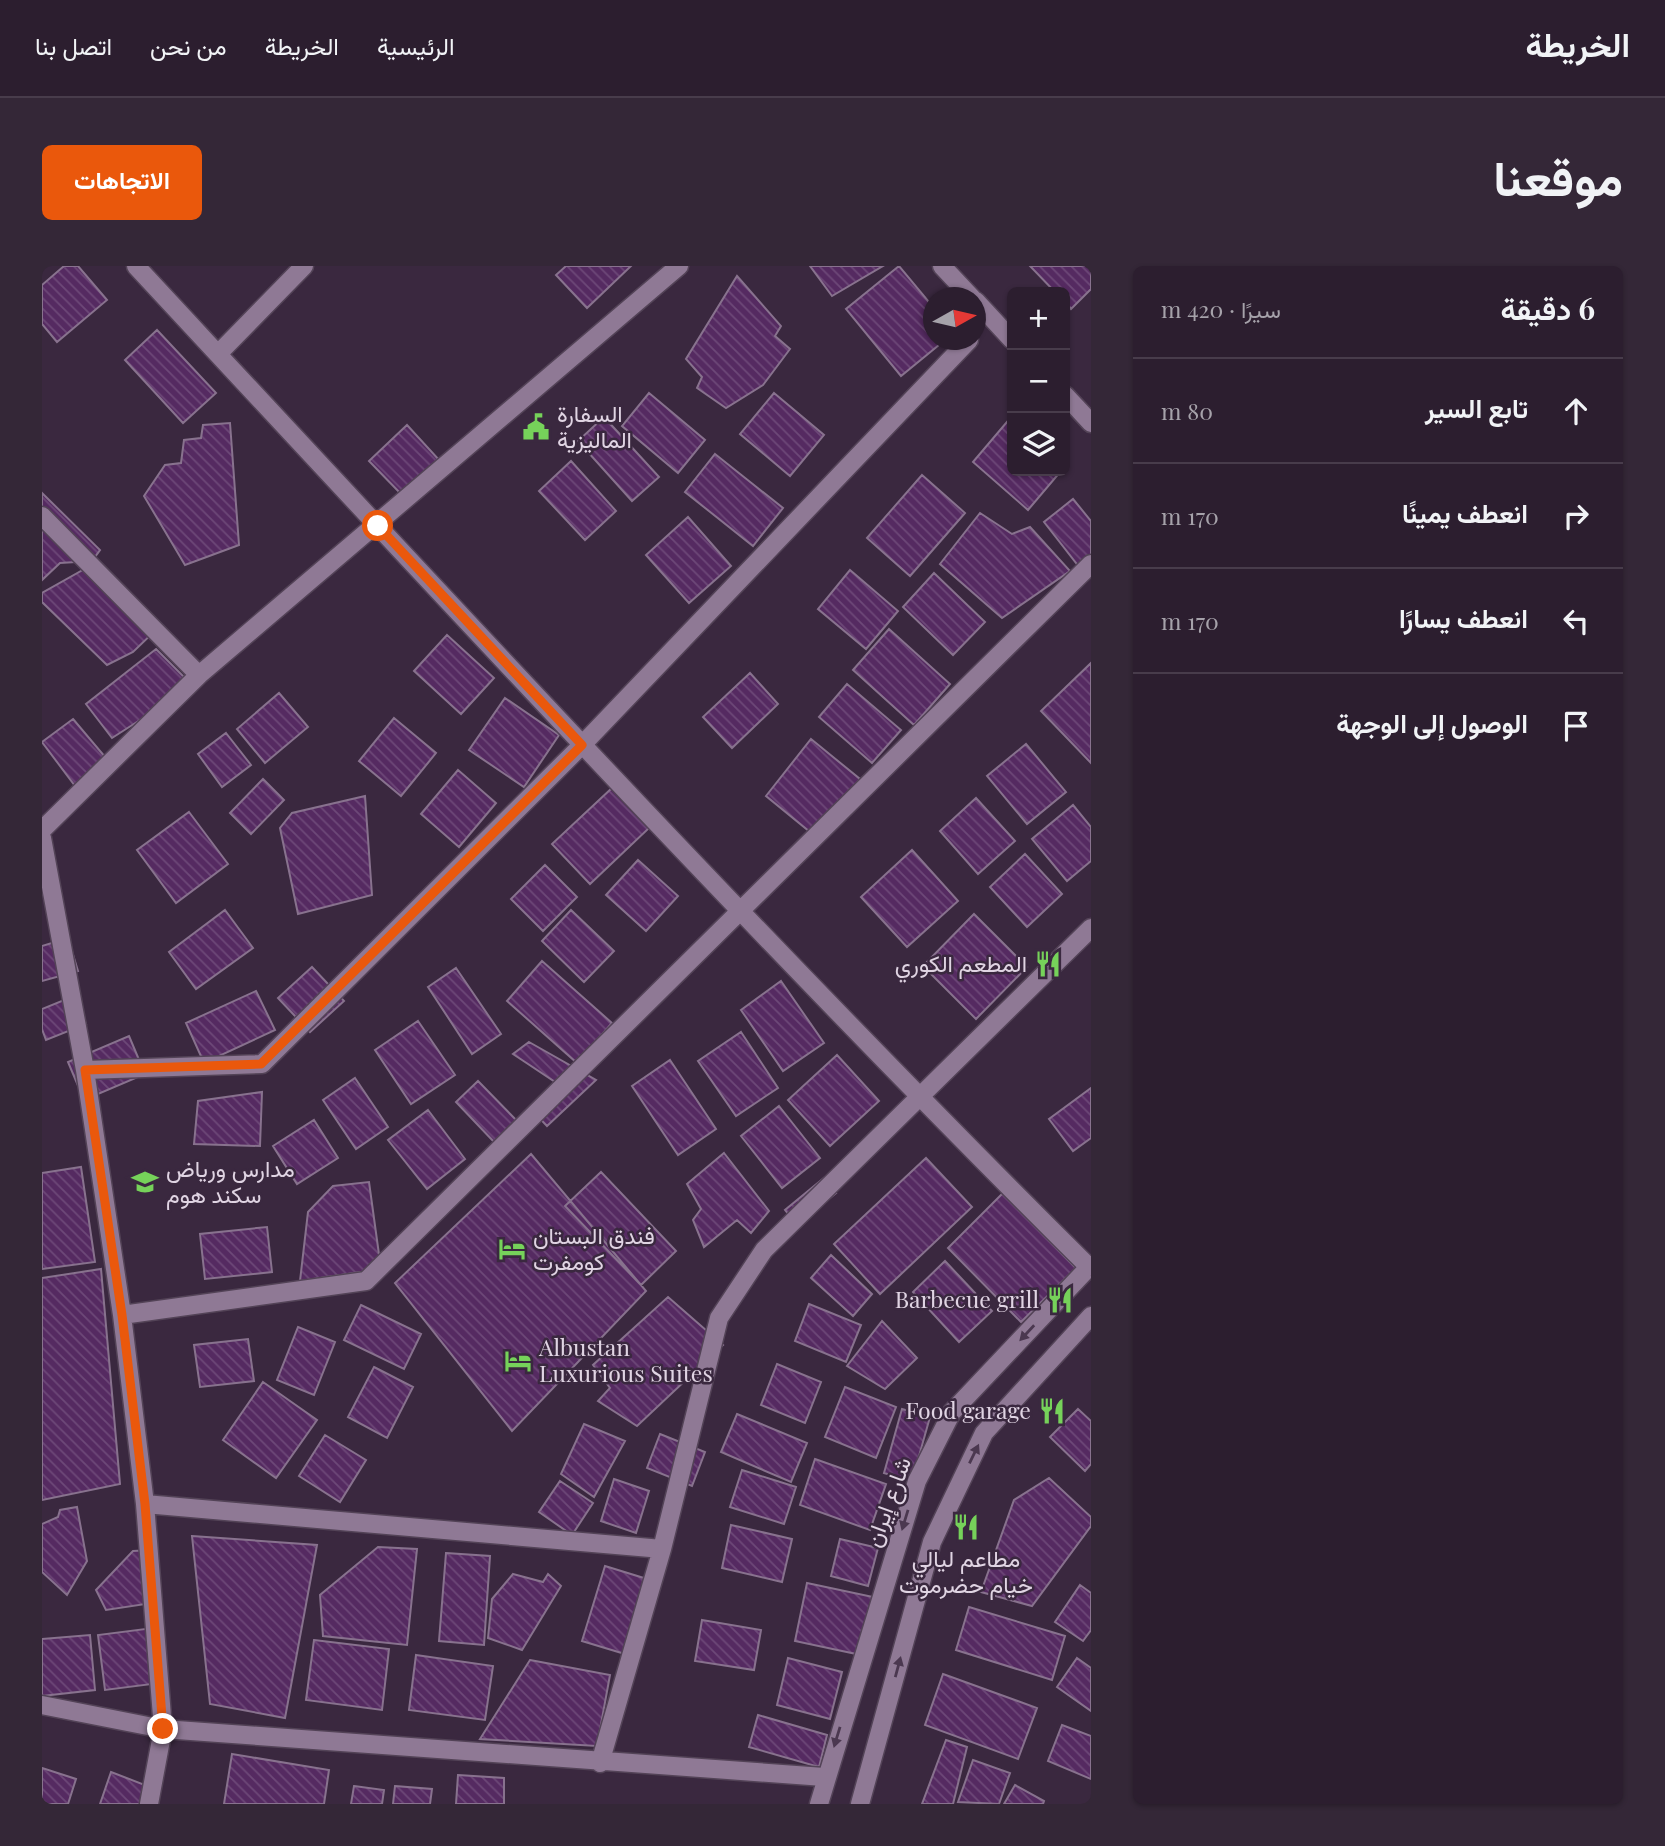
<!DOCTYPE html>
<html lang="ar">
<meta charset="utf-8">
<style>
:root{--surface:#2c1e2f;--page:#342737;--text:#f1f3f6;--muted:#a6a2aa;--line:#483c4b;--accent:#ea580c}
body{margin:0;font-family:"Playfair Display",Vazirmatn,serif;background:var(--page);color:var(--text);direction:rtl}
.controls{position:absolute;right:21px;top:21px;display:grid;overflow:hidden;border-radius:10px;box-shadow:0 2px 5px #0004}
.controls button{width:63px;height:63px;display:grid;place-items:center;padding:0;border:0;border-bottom:2px solid var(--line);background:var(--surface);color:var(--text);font:35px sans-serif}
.compass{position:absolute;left:881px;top:21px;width:63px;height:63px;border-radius:50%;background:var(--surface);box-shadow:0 2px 5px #0004;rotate:82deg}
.stop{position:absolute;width:21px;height:21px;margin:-16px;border:5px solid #ea580c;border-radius:50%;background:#fff}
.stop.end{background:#ea580c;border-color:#fff;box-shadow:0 2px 7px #0008}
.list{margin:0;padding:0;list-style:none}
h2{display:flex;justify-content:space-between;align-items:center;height:91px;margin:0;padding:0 28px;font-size:30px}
h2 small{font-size:23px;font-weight:400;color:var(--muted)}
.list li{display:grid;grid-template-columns:46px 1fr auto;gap:21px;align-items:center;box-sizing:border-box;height:105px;padding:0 28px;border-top:2px solid var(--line)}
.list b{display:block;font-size:26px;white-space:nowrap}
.list em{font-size:23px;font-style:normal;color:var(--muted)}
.icon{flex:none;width:38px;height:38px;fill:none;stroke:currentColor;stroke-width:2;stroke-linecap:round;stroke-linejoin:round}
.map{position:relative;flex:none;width:1049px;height:1538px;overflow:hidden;direction:ltr;border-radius:10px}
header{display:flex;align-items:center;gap:42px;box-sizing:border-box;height:98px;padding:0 35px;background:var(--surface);border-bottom:2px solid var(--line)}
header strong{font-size:33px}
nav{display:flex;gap:38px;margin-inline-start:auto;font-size:24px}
.intro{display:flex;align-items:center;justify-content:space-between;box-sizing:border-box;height:168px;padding:0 42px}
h1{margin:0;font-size:49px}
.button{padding:18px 32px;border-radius:10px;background:var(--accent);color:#fff;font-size:24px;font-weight:700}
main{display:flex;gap:42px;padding:0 42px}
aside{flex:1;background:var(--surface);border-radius:10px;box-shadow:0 2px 5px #0004}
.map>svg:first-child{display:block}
.building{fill:url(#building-back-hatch);stroke:#88728e;stroke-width:2}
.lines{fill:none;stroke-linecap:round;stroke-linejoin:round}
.minor-casing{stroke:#534357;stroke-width:21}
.minor{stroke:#8f7995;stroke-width:18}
.oneway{fill:#4b3850}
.route{stroke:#ea580c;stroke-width:9}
.labels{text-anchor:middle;stroke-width:5;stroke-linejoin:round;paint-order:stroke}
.poi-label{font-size:23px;fill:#e0d4e3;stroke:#3a283f;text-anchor:start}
.street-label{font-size:23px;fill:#e0d4e3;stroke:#3a283f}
</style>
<header>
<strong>الخريطة</strong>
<nav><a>الرئيسية</a><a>الخريطة</a><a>من نحن</a><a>اتصل بنا</a></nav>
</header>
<div class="intro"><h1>موقعنا</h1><a class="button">الاتجاهات</a></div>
<main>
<aside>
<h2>6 دقيقة<small>سيرًا · 420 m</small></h2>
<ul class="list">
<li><svg class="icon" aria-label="ahead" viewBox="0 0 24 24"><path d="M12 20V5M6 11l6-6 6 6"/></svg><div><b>تابع السير</b></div><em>80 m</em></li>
<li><svg class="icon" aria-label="right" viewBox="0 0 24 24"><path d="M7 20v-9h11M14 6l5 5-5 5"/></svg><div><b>انعطف يمينًا</b></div><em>170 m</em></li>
<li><svg class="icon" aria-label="left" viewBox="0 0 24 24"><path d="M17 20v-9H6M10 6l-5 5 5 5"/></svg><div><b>انعطف يسارًا</b></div><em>170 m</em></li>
<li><svg class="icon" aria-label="arrive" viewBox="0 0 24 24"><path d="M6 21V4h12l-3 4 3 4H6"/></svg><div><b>الوصول إلى الوجهة</b></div></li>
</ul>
</aside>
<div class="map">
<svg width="1049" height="1538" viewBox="0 0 1049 1538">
<defs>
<pattern id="building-back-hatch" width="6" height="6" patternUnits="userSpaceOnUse" patternTransform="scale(1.75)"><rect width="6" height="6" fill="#552a61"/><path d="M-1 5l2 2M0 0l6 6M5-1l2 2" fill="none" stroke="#6d4878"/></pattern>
</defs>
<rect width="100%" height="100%" fill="#3a283f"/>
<path class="building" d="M22,0H36L65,34L15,76L0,58V19Z
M524,0H589L545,42L514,9Z
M768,0H841L790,30Z
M857,0L892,42V74H903L859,110L804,43Z
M988,0H1049V23L1029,43L1023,36V26H1013Z
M695,10L739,60L733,70L748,83L721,119L684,142L655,122L660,111L644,93Z
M115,64L174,127L141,157L83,94Z
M607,127L663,174L636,207L580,160Z
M732,127L782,169L748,210L698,168Z
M970,150V205H1019L986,244L931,196Z
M562,151L617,211L590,235L536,175Z
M188,157L197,279L143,299L102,230L123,199L139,197L142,174L159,172L161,159Z
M365,159L398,195L361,230L327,195Z
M673,188L741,242L711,280L643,226Z
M529,195L574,245L543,274L497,225Z
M880,209L923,247L868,310L825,272Z
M0,227L58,284L50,295L18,297L0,314Z
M1031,233L1049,255V293L1038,302L1002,256Z
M938,247L970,268L988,261L1028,305L960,352L898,298Z
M646,251L689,300L647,337L604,289Z
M55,296L117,361L91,386L65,399L0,336V327Z
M808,304L856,345L824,383L776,343Z
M892,307L943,356L911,389L861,341Z
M847,363L908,418L872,459L811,404Z
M405,369L452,412L419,448L372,405Z
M114,383L151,420L70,472L44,438Z
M1049,397V497L999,445Z
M708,407L736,438L690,482L661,451Z
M805,418L859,464L830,497L777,451Z
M237,427L266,461L223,497L195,463Z
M463,432L517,469L482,521L427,484Z
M352,452L394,487L359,530L317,495Z
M31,453L64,492L36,524L0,476Z
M184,467L209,499L180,521L156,488Z
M769,473L818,513L773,570L724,530Z
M984,478L1024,526L985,558L945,510Z
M416,504L454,537L417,581L379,548Z
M221,513L242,534L209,568L188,547Z
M570,522L607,562L548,618L510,578Z
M323,530L330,629L256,648L238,562L250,547Z
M934,532L973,575L936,608L898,565Z
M1031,539L1049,561V595L1025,615L990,573Z
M147,546L186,598L134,637L95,584Z
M870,584L916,635L865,681L819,631Z
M983,588L1020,628L985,661L948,621Z
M596,594L636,630L604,665L564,629Z
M503,599L535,631L501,665L469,633Z
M183,644L211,682L154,723L127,686Z
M529,644L572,685L542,716L500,675Z
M932,648L985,701L934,753L881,700Z
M26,672L36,705L0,715V680Z
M500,695L570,757L535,797L465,735Z
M270,701L302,735L268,766L236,732Z
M414,702L459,768L430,788L386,721Z
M739,715L782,777L741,805L699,744Z
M214,725L233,764L162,797L144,757Z
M32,730L44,758L4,774L0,763V743Z
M376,755L413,809L369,838L333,784Z
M699,766L736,822L694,850L656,795Z
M87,770L103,808L42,834L26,796Z
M487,776L554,814L505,860L488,842L513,816L471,788Z
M795,789L837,835L788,880L746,834Z
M628,794L674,863L636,889L590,820Z
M313,812L346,861L314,883L281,834Z
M436,815L477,857L454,878L414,836Z
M1049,822V872L1031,885L1007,853Z
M220,826L218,880L152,878L156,835Z
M737,840L778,892L740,922L699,870Z
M386,844L423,893L385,923L346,874Z
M272,854L296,892L255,918L231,880Z
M682,887L727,945L709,967L695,954L662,981L651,954L659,943L645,918Z
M489,888L604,1025L470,1165L353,1017Z
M884,892L930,941L838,1028L792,978Z
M39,901L53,996L0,1003V907Z
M559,906L634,985L599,1019L523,940Z
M782,912L794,927L755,959L743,944Z
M327,916L339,1003L258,1015L266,946L291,920Z
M961,927L1034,1002L979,1056L906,982Z
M225,961L230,1006L163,1013L158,968Z
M789,989L830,1028L811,1050L769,1012Z
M903,995L950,1045L917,1076L871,1026Z
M59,1003L78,1218L0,1234V1012Z
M626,1031L681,1079L595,1160L556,1135L568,1122L551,1099Z
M767,1038L819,1059L804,1096L753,1075Z
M319,1039L379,1068L362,1103L302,1074Z
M840,1055L875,1092L843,1123L805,1100Z
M256,1061L293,1076L272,1129L235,1114Z
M206,1073L212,1115L158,1121L152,1079Z
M735,1098L779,1116L763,1157L719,1139Z
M332,1101L371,1121L345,1172L306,1151Z
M221,1116L275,1154L234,1212L181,1174Z
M803,1121L854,1141L834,1192L783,1171Z
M860,1143L888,1151L870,1215L842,1207Z
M1036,1143L1049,1155V1198L1043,1205L1008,1171Z
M695,1148L765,1177L749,1216L679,1186Z
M542,1158L583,1175L552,1231L519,1208Z
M618,1168L663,1186L650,1220L605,1202Z
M283,1169L324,1194L298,1236L257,1210Z
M773,1193L844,1218L828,1264L758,1239Z
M700,1204L754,1221L742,1258L688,1241Z
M1007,1212L1049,1251V1260L990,1340L939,1326L972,1234Z
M572,1213L607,1225L594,1267L559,1255Z
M518,1215L551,1237L530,1269L497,1246Z
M35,1241L45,1295L25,1329L0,1306V1258L16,1251L18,1244Z
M689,1259L750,1273L740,1316L680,1302Z
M150,1270L275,1279L243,1452L168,1438Z
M798,1273L836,1282L826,1320L789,1310Z
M336,1281L375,1283L365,1379L281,1370L278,1329Z
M109,1284L117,1336L64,1344L54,1324L91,1285Z
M404,1287L448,1290L442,1379L397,1375Z
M563,1300L618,1317L596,1392L540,1375Z
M471,1308L501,1316L506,1308L519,1320L480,1384L446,1372L450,1333Z
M765,1317L831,1331L819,1389L753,1375Z
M1038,1319L1049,1327V1364L1041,1375L1013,1356Z
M927,1341L1023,1370L1010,1414L914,1384Z
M660,1354L719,1364L712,1404L653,1395Z
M111,1362L118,1417L63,1424L56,1369Z
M48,1369L53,1424L0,1430V1373Z
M272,1374L347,1383L340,1444L264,1434Z
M374,1389L451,1400L443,1454L367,1444Z
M746,1392L800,1406L788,1453L735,1439Z
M1035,1392L1049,1402V1445L1015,1421Z
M488,1394L568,1409L555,1480L438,1473Z
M901,1408L995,1442L976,1493L883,1459Z
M716,1449L785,1469L777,1501L707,1481Z
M1020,1459L1049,1470V1513L1006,1495Z
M904,1474L925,1481L911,1538H880Z
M190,1488L287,1504L282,1538H182Z
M931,1494L968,1507L957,1538L916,1536Z
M0,1502L34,1513L26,1538H0Z
M69,1506L108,1521L102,1538H58Z
M416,1509L462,1512V1538H414Z
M973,1519L1002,1535L1001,1538H962Z
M312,1520L342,1524L340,1538H309Z
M353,1520L390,1523L388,1538H351Z"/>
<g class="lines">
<g class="minor-casing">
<path id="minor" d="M94,0C408,338 720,676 1047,1001
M900,0L930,32
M934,35L970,74
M176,88L262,0
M1023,129L1049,157
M0,250L157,409
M0,564L157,409L637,0
M0,572L43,804L80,1049L103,1238L121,1463L107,1538
M43,804L220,798L540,479L927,74
M80,1049L324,1015L1049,298
M103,1238L620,1283
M0,1439L121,1463L782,1511
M558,1497L620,1283L677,1052L722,984L1049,662
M777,1538L875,1215L910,1146L1049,999
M818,1538L890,1276L942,1167L1049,1050"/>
</g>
<use href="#minor" class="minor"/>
</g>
<defs><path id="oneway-solid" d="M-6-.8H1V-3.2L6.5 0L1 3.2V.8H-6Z" transform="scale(1.75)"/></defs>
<g class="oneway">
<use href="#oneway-solid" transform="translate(985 1067) rotate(133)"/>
<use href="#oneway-solid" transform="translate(932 1188) rotate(-64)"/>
<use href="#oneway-solid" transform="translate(863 1254) rotate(107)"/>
<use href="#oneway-solid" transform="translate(856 1401) rotate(-75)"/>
<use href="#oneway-solid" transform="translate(795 1471) rotate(107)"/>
</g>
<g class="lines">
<path class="route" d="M121,1463L103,1238L80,1049L43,804L219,798L540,479L336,260"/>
</g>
<defs>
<g id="civic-bare" transform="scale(2.1)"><path d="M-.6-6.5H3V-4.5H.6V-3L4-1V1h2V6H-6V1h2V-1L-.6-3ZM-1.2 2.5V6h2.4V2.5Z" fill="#76d25a" stroke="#3a283f" stroke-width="2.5" paint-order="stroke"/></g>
<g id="restaurant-bare" transform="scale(2.1)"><path d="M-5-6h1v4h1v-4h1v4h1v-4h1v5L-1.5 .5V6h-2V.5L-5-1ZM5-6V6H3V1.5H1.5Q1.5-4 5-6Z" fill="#76d25a" stroke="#3a283f" stroke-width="2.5" paint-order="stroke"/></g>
<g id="school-bare" transform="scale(2.1)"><path d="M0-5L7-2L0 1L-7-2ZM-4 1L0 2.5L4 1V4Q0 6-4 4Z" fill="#76d25a" stroke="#3a283f" stroke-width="2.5" paint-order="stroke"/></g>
<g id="hotel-bare" transform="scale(2.1)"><path d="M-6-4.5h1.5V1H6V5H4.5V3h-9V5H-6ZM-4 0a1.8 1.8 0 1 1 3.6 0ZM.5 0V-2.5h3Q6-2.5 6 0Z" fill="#76d25a" stroke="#3a283f" stroke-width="2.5" paint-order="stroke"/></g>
</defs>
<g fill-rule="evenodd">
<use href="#civic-bare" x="494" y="161"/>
<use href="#restaurant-bare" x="1006" y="698"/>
<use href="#school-bare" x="103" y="916"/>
<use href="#hotel-bare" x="470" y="983"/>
<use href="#restaurant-bare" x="1018" y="1034"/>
<use href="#hotel-bare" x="476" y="1095"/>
<use href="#restaurant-bare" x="1010" y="1145"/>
<use href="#restaurant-bare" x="924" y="1261"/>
</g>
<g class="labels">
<g class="poi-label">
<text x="515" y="156">السفارة<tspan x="515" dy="26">الماليزية</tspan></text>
<text x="985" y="706" text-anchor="end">المطعم الكوري</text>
<text x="124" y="911">مدارس ورياض<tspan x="124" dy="26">سكند هوم</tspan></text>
<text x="491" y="978">فندق البستان<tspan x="491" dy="26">كومفرت</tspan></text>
<text x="997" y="1042" text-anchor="end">Barbecue grill</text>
<text x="497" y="1090">Albustan<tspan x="497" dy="26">Luxurious Suites</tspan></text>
<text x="989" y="1153" text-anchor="end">Food garage</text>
<text x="924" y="1301" text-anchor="middle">مطاعم ليالي<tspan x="924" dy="26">خيام حضرموت</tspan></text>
</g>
<g class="street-label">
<text transform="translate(846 1236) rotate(-70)" y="8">شارع إيران</text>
</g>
</g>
</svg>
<div class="controls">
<button>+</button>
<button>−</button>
<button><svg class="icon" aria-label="layers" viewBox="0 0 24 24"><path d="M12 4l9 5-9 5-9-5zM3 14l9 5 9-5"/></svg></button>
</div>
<svg class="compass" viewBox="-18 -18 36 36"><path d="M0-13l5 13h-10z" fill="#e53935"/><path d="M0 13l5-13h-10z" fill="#a6a2aa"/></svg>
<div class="stop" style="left:336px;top:260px"></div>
<div class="stop end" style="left:121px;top:1463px"></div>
</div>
</main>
